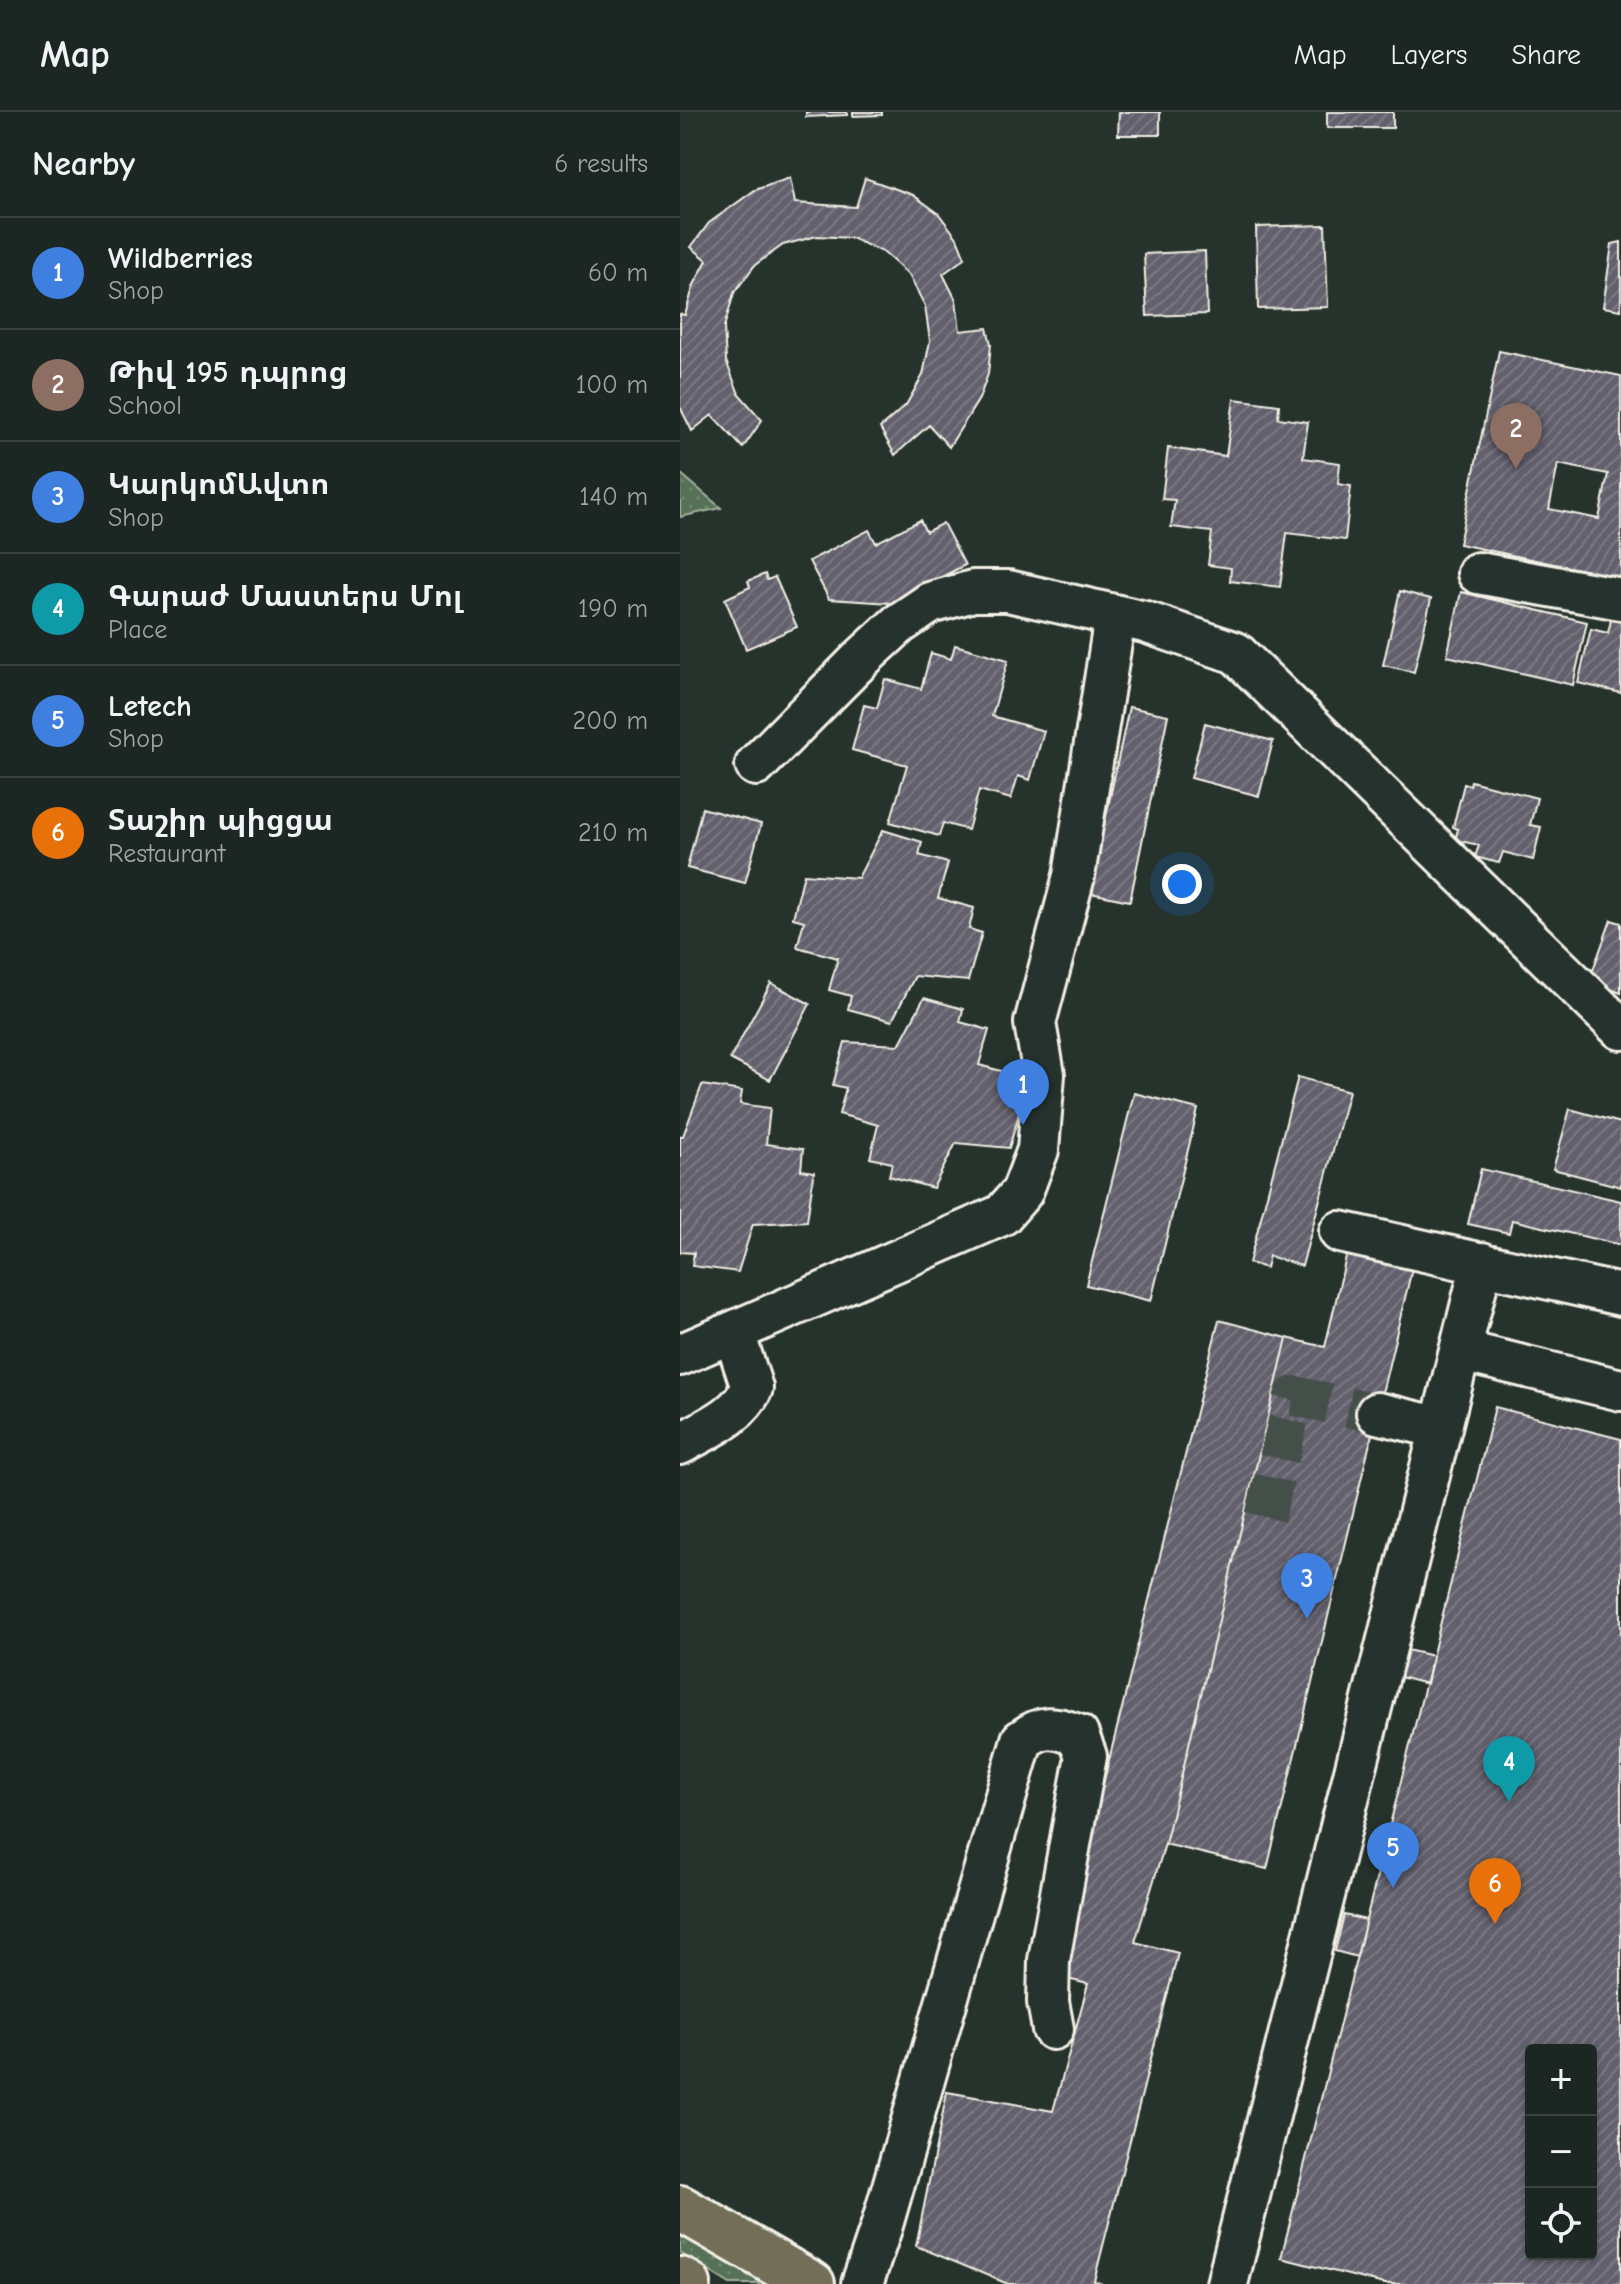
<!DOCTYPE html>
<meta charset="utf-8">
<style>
:root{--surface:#1c2622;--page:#29322f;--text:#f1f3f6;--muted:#a0a5a5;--line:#3a4340;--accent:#d93025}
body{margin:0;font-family:"Comic Neue","Noto Sans Armenian",sans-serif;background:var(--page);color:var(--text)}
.controls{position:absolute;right:24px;bottom:24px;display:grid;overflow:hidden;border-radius:8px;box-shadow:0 2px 6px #0004}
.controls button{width:72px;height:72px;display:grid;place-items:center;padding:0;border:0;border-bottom:2px solid var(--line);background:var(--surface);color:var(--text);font:40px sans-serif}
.you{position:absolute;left:502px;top:772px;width:28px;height:28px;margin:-20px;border:6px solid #fff;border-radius:50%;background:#1a73e8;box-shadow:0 0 0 12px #1a73e833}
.badge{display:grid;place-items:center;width:52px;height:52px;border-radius:50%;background:var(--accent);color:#fff;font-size:26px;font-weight:700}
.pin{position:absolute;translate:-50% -66px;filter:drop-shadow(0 2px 4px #0008)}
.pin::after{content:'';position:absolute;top:42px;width:28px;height:24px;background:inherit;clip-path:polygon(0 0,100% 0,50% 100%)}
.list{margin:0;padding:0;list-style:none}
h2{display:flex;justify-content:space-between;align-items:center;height:104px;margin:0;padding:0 32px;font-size:34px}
h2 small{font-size:26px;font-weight:400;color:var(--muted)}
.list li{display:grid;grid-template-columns:52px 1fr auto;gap:24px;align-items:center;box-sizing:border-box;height:112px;padding:0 32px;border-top:2px solid var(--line)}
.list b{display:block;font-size:30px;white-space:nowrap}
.list p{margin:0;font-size:26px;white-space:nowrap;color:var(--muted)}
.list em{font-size:26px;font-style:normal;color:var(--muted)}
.icon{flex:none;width:44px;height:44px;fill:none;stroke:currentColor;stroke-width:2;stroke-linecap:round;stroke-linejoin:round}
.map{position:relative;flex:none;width:941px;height:2172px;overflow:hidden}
header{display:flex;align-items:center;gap:48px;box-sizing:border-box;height:112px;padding:0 40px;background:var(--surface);border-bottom:2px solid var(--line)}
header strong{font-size:38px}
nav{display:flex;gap:44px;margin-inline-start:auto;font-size:28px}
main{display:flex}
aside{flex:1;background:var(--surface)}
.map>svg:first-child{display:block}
.grass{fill:url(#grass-dots);stroke:#a6b1a0;stroke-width:2}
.building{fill:url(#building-hatch);stroke:#f4f1e8;stroke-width:2;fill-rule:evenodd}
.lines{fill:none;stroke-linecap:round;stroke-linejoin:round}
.minor-tunnel{stroke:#455049;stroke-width:40;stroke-dasharray:40 20;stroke-linecap:butt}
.minor-casing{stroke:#f4f1e8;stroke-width:46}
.highway-casing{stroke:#f4f1e8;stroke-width:50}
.minor{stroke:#26332d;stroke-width:40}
.highway{stroke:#726e59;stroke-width:44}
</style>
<header>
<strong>Map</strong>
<nav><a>Map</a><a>Layers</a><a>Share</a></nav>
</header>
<main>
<aside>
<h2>Nearby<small>6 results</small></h2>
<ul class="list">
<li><span class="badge" style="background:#3f7fe0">1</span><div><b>Wildberries</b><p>Shop</p></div><em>60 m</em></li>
<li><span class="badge" style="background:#8d6e63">2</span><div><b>Թիվ 195 դպրոց</b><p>School</p></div><em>100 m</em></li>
<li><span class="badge" style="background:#3f7fe0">3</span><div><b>ԿարկոմԱվտո</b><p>Shop</p></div><em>140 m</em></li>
<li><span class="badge" style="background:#0f9aa8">4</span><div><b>Գարաժ Մաստերս Մոլ</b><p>Place</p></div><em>190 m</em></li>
<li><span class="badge" style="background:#3f7fe0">5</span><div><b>Letech</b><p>Shop</p></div><em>200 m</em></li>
<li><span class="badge" style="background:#e8710a">6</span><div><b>Տաշիր պիցցա</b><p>Restaurant</p></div><em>210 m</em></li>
</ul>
</aside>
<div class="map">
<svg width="941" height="2172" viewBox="0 0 941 2172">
<defs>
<pattern id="grass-dots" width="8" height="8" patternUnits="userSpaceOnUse" patternTransform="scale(2)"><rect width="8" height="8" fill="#577157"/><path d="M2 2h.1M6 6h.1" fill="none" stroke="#70866f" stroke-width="1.8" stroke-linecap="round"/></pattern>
<pattern id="building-hatch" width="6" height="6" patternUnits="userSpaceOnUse" patternTransform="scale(2)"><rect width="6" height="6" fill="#63616d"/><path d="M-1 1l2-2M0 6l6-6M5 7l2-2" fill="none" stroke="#7a7882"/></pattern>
</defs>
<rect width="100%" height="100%" fill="#26332d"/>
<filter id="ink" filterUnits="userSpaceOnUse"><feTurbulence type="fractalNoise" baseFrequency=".0125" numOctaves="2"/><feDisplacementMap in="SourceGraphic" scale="16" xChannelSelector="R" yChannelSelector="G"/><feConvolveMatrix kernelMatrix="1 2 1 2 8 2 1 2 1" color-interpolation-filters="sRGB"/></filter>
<g filter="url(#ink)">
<path class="grass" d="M0,361L41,396L0,405Z
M0,2116L97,2172H50L0,2141Z"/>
<path class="building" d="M126,0H167V3L126,5Z
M173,0H202V3L173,4Z
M439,0H480V23H438Z
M647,0H713V16H647Z
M110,66L115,91L176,95L185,66L233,83L258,101L277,126L285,146L263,162L276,188L280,219L307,216L311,232L308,262L299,287L269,335L249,313L215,343L200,316L226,293L243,263L250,229L245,194L229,163L203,140L171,126L137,124L103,133L75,153L54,181L44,215L46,249L59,282L82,308L63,336L32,303L12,319L0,295V202L5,203L14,173L27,148L11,135L29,111L75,78Z
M645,113L648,195L578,197L576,115Z
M941,130V198L923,195L932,132Z
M525,139L527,202L467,204L464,142Z
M819,239L941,264V466L779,432ZM878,352L928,362L919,407L869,397Z
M554,287L599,293L598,306L628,310L623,346L660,351L658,372L671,374L665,428L607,421L600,475L550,469L551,456L528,453L532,420L491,415L495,388L482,387L488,336L546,344Z
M240,408L246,420L263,411L285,453L211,491L149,487L129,449L189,418L196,431Z
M85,462L87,468L95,465L117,515L66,537L45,487L70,475L68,469Z
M720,479L751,487L734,560L703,553Z
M781,480L907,510L893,573L767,544Z
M931,508L941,510V581L898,571L911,517L928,521Z
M275,533L328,548L312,604L364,619L350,668L338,664L331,687L299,678L288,718L263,711L259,724L210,710L227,653L172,638L184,593L197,596L205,567L241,577L251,541L271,547Z
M449,595L488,603L450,789L410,781Z
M525,611L593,629L579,684L511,666Z
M791,669L857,686L850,713L861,715L853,748L823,740L819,751L795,745L799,733L775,728L778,717L773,715L784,672L790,673Z
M22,696L81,712L65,771L7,756Z
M203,718L242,730L239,743L268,751L258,786L294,796L289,817L302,821L288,869L235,864L212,909L168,897L171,884L149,878L158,846L117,835L124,809L113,806L124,762L178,766Z
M931,808L941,811V881L909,869Z
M91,871L130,892L90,968L50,947Z
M244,886L283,897L280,910L309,918L299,953L336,963L330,984L343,988L329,1036L276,1031L253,1076L209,1064L212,1051L190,1046L198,1013L159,1002L166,976L153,973L165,930L219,933Z
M618,965L669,979L622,1154L589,1144L586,1156L569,1151Z
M22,973L62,979L60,992L90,996L86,1032L123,1037L121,1058L134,1060L127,1109L73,1112L58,1160L12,1154L14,1141L0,1140V1024H3Z
M454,981L518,997L471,1189L406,1173Z
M890,997L941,1011V1075L873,1057Z
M801,1057L941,1089V1133L832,1108L829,1121L788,1112Z
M667,1141L732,1157L587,1757L485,1732L607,1226L645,1235Z
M539,1208L607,1226L485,1732L455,1830L498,1841L414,2169L422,2172H328L236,2134L267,1980L373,1999L408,1872L375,1864Z
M815,1295L941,1327V2172H704L601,2146ZM851,1938H911V2142H851Z
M727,1538L753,1544L747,1572L720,1565Z
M664,1803L686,1808L677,1845L655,1839Z"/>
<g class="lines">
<path class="minor-tunnel" d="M585,1405L614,1284L697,1301"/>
<g class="minor-casing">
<path id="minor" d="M798,461L941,487
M76,653L183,545L219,512L250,491L293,479H328L465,510L556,541L941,917
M660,1120L941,1183
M781,1239L941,1278
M0,1243L322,1103L342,1080L358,1038L364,963L355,911L394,764L435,505
M697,1301L761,1316
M0,1332C26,1317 59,1305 72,1276L54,1221
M182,2172L202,2113L342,1628C365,1611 373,1615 398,1623L406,1644L369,1848L368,1890L373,1917
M547,2172L802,1151"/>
</g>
<g class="highway-casing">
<path id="highway" d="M0,2096L132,2172
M0,2168L8,2172"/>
</g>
<use href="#minor" class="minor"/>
<use href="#highway" class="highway"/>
</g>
</g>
</svg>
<div class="controls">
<button>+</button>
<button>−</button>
<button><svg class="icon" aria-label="locate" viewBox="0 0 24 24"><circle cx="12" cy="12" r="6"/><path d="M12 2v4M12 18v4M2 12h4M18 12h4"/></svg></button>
</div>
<div class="you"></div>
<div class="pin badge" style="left:343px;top:1013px;background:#3f7fe0">1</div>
<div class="pin badge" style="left:836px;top:357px;background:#8d6e63">2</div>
<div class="pin badge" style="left:627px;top:1507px;background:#3f7fe0">3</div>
<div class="pin badge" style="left:829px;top:1690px;background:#0f9aa8">4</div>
<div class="pin badge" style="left:713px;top:1776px;background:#3f7fe0">5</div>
<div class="pin badge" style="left:815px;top:1812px;background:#e8710a">6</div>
</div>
</main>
